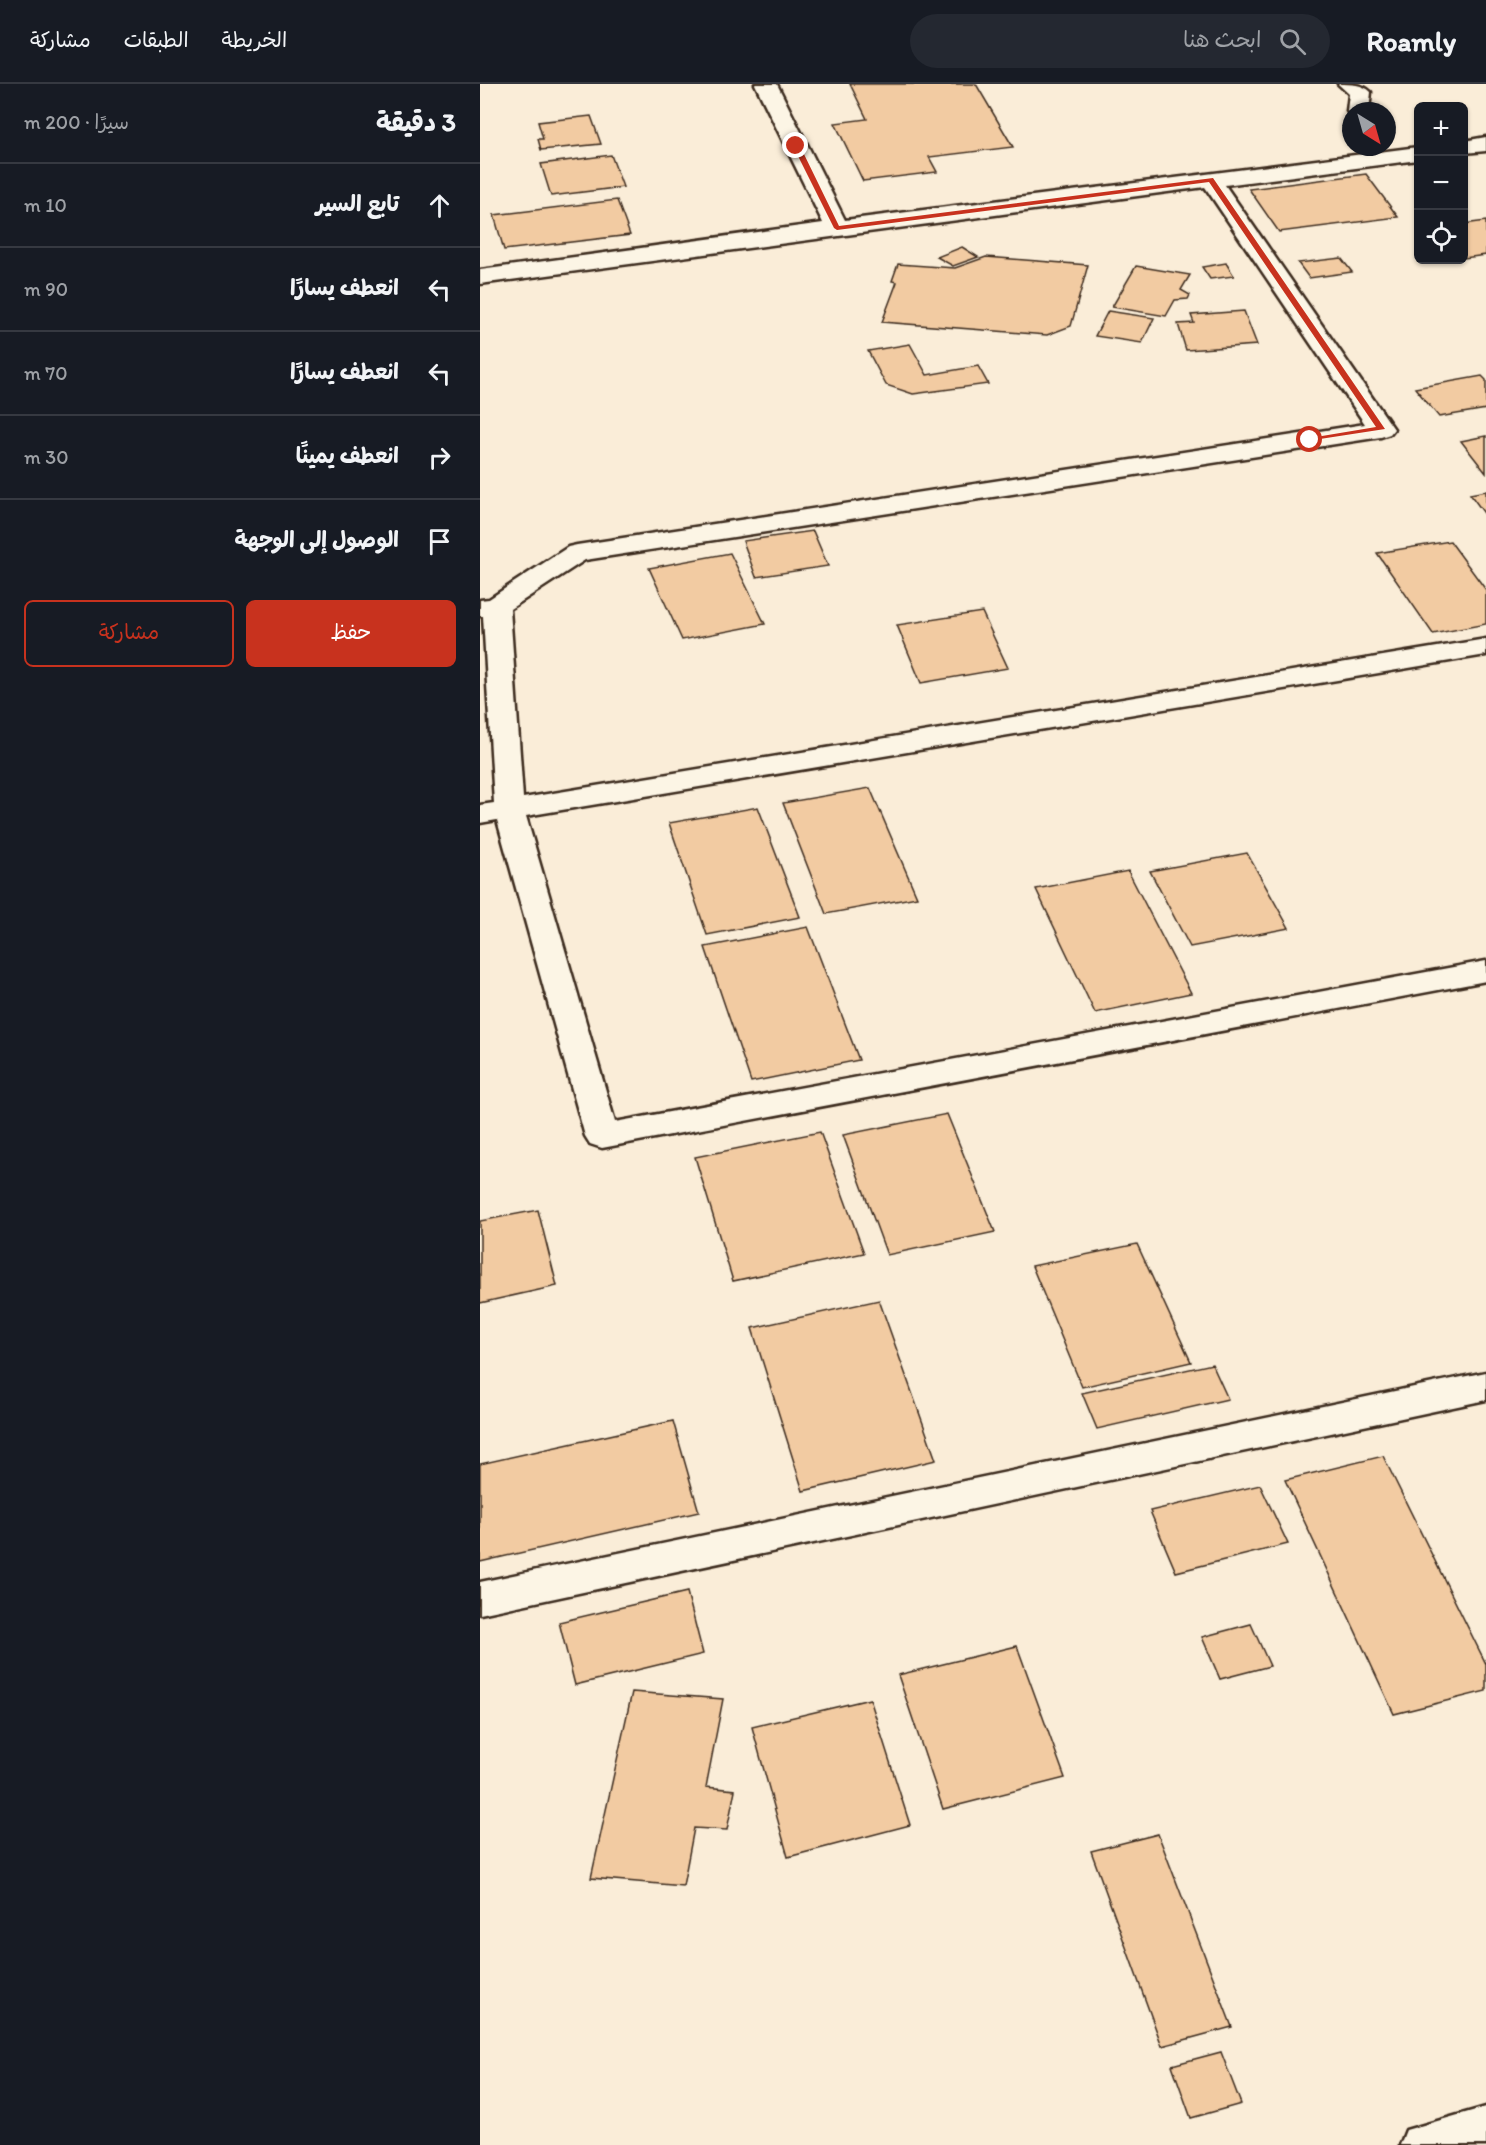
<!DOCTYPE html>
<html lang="ar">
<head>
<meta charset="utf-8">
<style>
	:root { --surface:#171b24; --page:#242831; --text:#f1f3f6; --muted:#9ea1a6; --line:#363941; --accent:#c8321e }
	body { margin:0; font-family:Itim,"Playpen Sans Arabic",sans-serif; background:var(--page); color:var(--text); direction:rtl }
	.controls { position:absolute; right:18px; top:18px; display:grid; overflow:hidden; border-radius:9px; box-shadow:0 2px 4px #0004 }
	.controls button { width:54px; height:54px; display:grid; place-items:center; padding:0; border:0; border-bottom:2px solid var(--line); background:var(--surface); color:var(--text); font:30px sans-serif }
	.compass { position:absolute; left:862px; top:18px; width:54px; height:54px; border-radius:50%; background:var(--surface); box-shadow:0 2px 4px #0004; rotate:143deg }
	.stop { position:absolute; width:18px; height:18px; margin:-14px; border:4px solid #c8321e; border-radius:50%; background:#fff }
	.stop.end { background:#c8321e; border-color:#fff; box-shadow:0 2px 6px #0008 }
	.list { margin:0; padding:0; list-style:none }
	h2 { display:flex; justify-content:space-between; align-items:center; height:78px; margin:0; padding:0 24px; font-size:26px }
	h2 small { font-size:20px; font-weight:400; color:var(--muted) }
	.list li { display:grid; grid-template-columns:39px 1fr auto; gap:18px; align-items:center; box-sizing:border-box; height:84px; padding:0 24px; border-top:2px solid var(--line) }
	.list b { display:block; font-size:22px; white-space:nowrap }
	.list em { font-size:20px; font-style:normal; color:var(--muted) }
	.actions { display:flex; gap:12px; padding:18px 24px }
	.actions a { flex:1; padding:14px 0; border:2px solid var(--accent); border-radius:9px; text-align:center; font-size:21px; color:var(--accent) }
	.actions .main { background:var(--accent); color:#fff }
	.icon { flex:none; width:33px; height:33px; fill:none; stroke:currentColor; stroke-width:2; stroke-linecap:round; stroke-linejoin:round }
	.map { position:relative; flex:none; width:1006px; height:2061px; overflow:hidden; direction:ltr }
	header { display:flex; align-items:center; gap:36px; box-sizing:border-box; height:84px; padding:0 30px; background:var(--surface); border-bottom:2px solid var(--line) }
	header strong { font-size:28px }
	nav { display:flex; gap:33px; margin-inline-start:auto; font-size:21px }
	.search { width:420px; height:54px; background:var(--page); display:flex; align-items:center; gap:15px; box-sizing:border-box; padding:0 21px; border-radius:33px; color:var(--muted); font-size:22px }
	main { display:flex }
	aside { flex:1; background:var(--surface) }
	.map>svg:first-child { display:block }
</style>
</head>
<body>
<header>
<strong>Roamly</strong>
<div class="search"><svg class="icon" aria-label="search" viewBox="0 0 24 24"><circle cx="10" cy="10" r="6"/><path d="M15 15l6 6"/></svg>ابحث هنا</div>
<nav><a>الخريطة</a><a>الطبقات</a><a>مشاركة</a></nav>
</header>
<main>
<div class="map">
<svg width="1006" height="2061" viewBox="0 0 1006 2061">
	<rect width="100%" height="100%" fill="#faedd8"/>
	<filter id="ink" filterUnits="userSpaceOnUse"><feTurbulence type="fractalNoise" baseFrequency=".0167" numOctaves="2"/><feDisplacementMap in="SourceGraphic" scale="12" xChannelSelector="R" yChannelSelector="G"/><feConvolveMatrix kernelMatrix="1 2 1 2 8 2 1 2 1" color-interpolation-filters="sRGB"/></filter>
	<g filter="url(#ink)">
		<path fill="#f2cba2" stroke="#3b2a1e" stroke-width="1.5" d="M370 0H496L533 63 449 73 457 88 383 97 355 39 387 35Z
			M111 32 121 60 61 66 58 55H63L58 38Z
			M131 71 143 103 71 112 61 80Z
			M886 90 918 133 799 148 769 105Z
			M137 116 150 151 24 166 14 131Z
			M1006 137V171L984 174V140Z
			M482 163 498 173 473 182 457 173Z
			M506 173 608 181 591 242 567 251 402 238 417 198 412 197 418 180 475 184Z
			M861 174 872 188 829 194 818 179Z
			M746 179 754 192 730 195 722 183Z
			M656 182 710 191 701 206 710 211 708 215 695 216 686 232 632 223Z
			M628 227 674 234 662 259 615 252Z
			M764 227 777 261 706 266 698 240 714 239 711 231Z
			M430 260 447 291 498 282 508 300 433 310 406 301 388 267Z
			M1002 292 1006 296V325L959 333 935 304Z
			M1006 352V389L981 357Z
			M1006 407V432L990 410Z
			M333 447 348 482 276 493 263 457Z
			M970 457 1006 506V540L953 550 897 469Z
			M250 469 285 540 202 556 169 484Z
			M502 528 528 584 441 599 417 541Z
			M390 704 437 813 346 830 303 719Z
			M278 723 320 833 227 851 189 739Z
			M767 769 809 844 710 863 670 787Z
			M648 787 711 909 615 929 556 805Z
			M328 843 379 976 271 998 225 863Z
			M467 1030 515 1148 407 1171 363 1051Z
			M340 1048 384 1169 253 1197 215 1073Z
			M58 1126 77 1202 0 1219V1137Z
			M657 1160 711 1278 602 1303 552 1182Z
			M399 1216 456 1376 323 1407 272 1244Z
			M732 1280 748 1315 617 1345 602 1309Z
			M193 1337 219 1428 0 1478V1380Z
			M903 1372 1006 1580V1607L914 1630 805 1396Z
			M780 1401 808 1460 696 1488 670 1427Z
			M207 1508 223 1570 95 1601 79 1538Z
			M771 1540 790 1582 740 1595 722 1553Z
			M537 1562 585 1694 463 1725 418 1591Z
			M152 1608 243 1615 226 1703 255 1706 247 1746 214 1744 203 1802 111 1794Z
			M390 1615 430 1741 308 1773 272 1643Z
			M678 1750 752 1943 682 1962 611 1767Z
			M741 1968 761 2020 711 2034 692 1981Z"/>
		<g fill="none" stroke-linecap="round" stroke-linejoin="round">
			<g stroke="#3b2a1e" stroke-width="5">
				<path id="minor" d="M275 0H297L365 136 938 63V76L745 101 914 345 910 350 901 353 105 476 30 525 43 714 1006 555V571L46 732 135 1038 1006 877V897L122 1064 110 1060 105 1052 17 736 0 739V721L14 719 3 532H0V516L9 515 88 463 97 461 885 340 725 103 0 200V186L343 139Z
					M858 0C871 0 883 0 891 8L889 27H871L870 32 867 27 869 10Z
					M1006 53V67L984 69V57Z
					M1006 1288V1316L0 1530V1498Z
					M1006 2023V2061H920L926 2046Z"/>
			</g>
			<use href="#minor" fill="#fcf5e5" fill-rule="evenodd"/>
		</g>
	</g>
	<path fill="#c8321e" d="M316 60 320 62 359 142 733 94 905 345 827 357V354H830L896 343 729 98 357 146 354 144 313 62Z"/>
</svg>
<div class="controls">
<button>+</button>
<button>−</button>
<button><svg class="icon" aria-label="locate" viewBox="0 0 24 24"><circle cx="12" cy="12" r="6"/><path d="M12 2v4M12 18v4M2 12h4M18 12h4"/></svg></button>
</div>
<svg class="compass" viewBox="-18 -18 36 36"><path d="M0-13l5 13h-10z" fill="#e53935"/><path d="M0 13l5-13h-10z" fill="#9ea1a6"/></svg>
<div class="stop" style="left:830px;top:356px"></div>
<div class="stop end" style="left:316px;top:62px"></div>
</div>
<aside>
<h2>3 دقيقة<small>سيرًا · 200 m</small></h2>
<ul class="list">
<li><svg class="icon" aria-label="ahead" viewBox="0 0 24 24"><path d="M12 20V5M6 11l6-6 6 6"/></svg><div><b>تابع السير</b></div><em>10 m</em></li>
<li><svg class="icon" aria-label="left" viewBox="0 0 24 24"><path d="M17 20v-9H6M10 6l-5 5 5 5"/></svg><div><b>انعطف يسارًا</b></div><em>90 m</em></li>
<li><svg class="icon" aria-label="left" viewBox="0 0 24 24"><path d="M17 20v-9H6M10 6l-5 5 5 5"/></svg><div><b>انعطف يسارًا</b></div><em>70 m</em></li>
<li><svg class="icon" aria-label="right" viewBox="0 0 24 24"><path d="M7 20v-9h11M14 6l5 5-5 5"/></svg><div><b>انعطف يمينًا</b></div><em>30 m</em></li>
<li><svg class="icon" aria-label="arrive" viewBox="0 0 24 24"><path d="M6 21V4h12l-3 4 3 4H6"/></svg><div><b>الوصول إلى الوجهة</b></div></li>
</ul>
<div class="actions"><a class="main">حفظ</a><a>مشاركة</a></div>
</aside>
</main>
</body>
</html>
